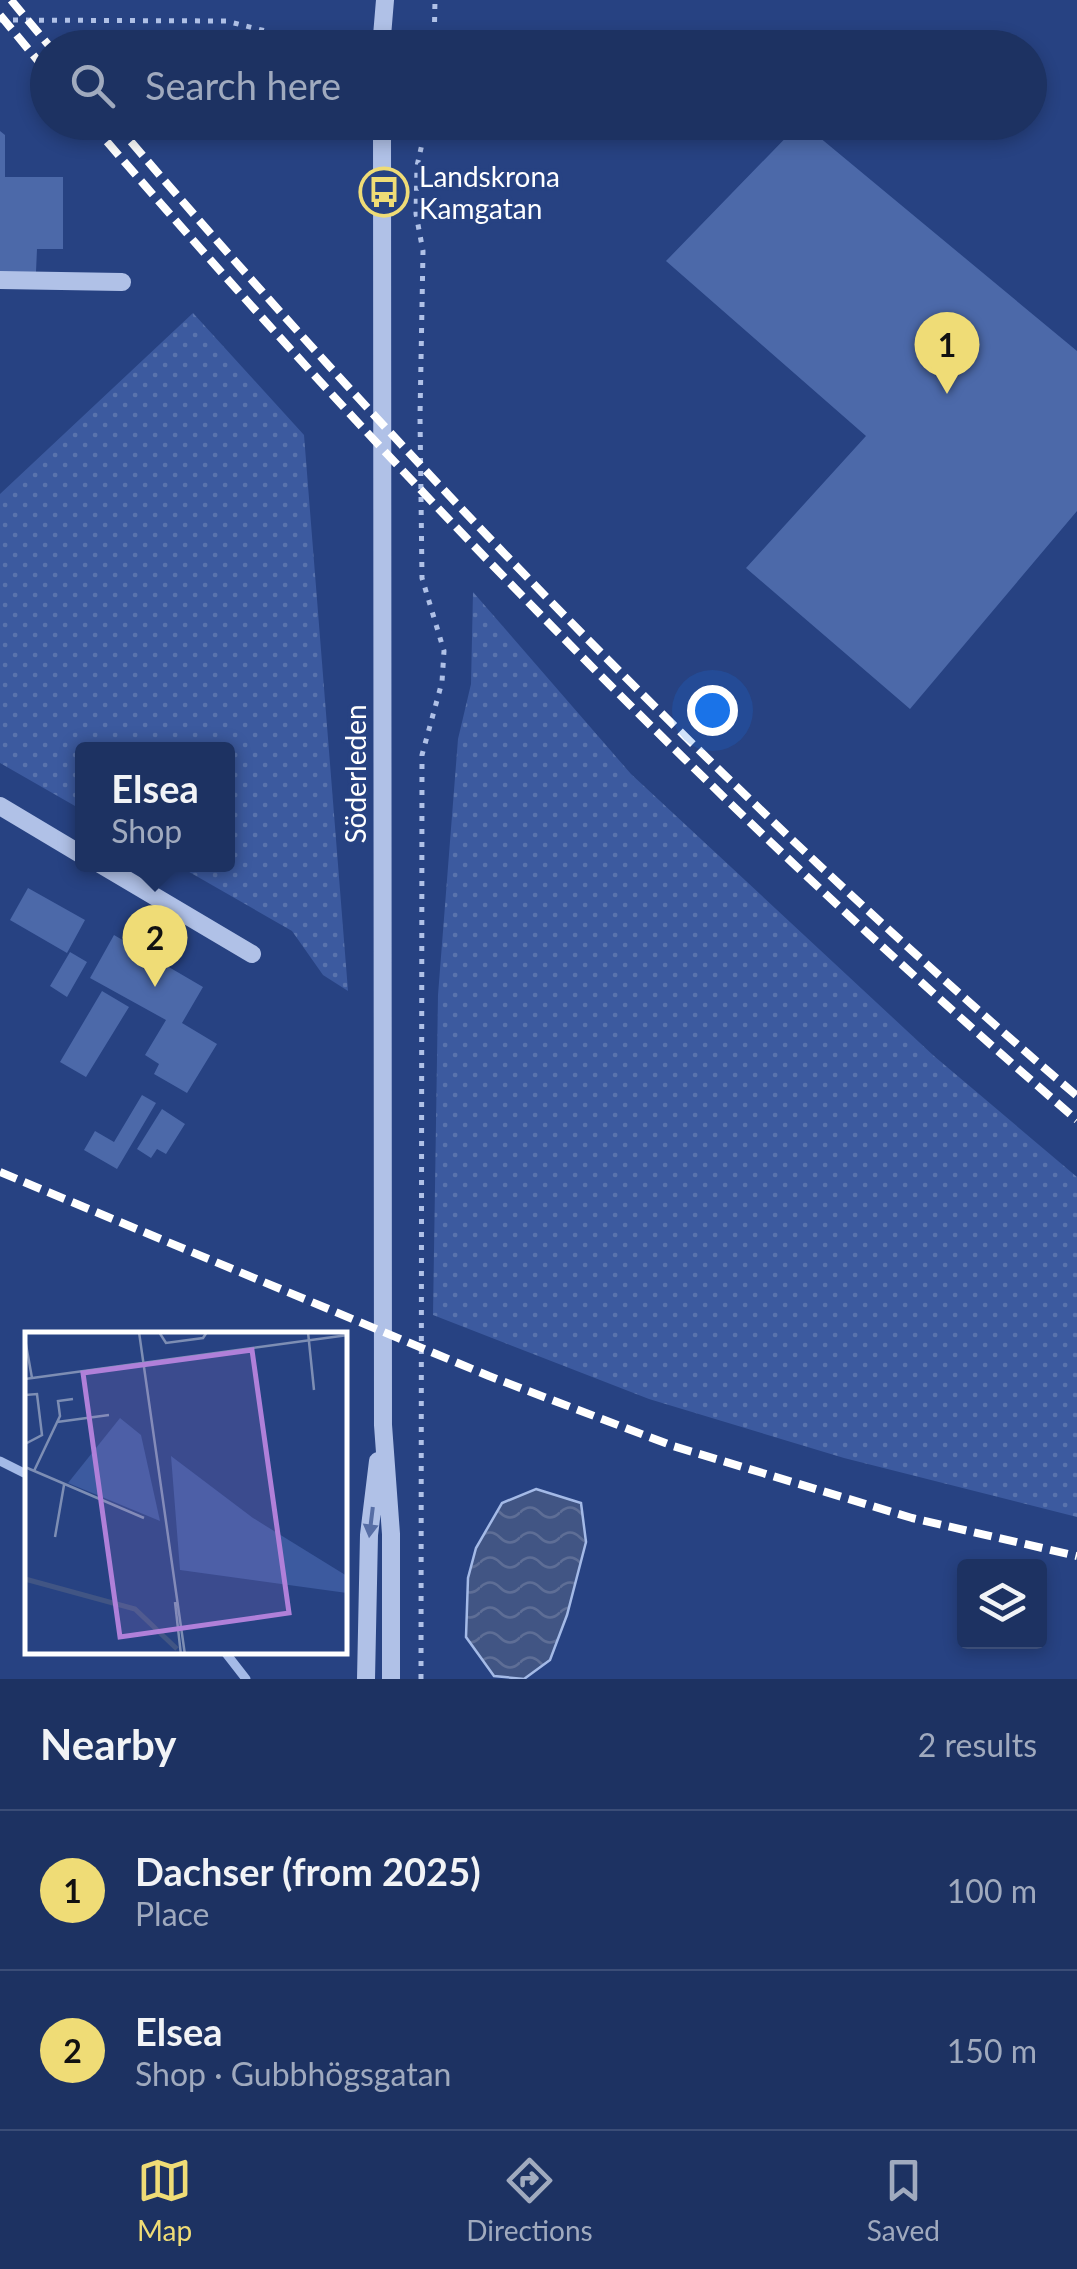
<!DOCTYPE html>
<html lang="en">
<head>
<meta charset="utf-8">
<style>
	:root { --surface:#1d3262; --page:#2a3e6b; --text:#f1f3f6; --muted:#a0aabe; --line:#3b4d77; --accent:#efdc76 }
	body { margin:0; font-family:Lato,sans-serif; background:var(--page); color:var(--text) }
	.controls { position:absolute; right:30px; bottom:30px; display:grid; overflow:hidden; border-radius:10px; box-shadow:0 5px 15px #0003 }
	.controls button { width:90px; height:90px; display:grid; place-items:center; padding:0; border:0; border-bottom:2px solid var(--line); background:var(--surface); color:var(--text); font:50px sans-serif }
	.you { position:absolute; left:712px; top:710px; width:35px; height:35px; margin:-25px; border:8px solid #fff; border-radius:50%; background:#1a73e8; box-shadow:0 0 0 15px #1a73e833 }
	.badge { display:grid; place-items:center; width:65px; height:65px; border-radius:50%; background:var(--accent); color:#111; font-size:32px; font-weight:700 }
	.pin { position:absolute; translate:-50% -82px; filter:drop-shadow(0 2px 5px #0008) }
	.pin::after { content:''; position:absolute; top:52px; width:35px; height:30px; background:inherit; clip-path:polygon(0 0,100% 0,50% 100%) }
	.popup { position:absolute; left:75px; top:742px; width:160px; height:130px; box-sizing:border-box; display:grid; place-content:center; border-radius:10px; background:var(--surface); filter:drop-shadow(0 2px 8px #0005); font-size:32px; white-space:nowrap; color:var(--muted) }
	.popup b { font-size:38px; color:var(--text) }
	.popup::after { content:''; position:absolute; left:50%; top:100%; margin-left:-20px; border:20px solid transparent; border-top-color:var(--surface) }
	.list { margin:0; padding:0; list-style:none }
	h2 { display:flex; justify-content:space-between; align-items:center; height:130px; margin:0; padding:0 40px; font-size:42px }
	h2 small { font-size:32px; font-weight:400; color:var(--muted) }
	.list li { display:grid; grid-template-columns:65px 1fr auto; gap:30px; align-items:center; box-sizing:border-box; height:160px; padding:0 40px; border-top:2px solid var(--line) }
	.list b { display:block; font-size:38px; white-space:nowrap }
	.list p { margin:0; font-size:32px; white-space:nowrap; color:var(--muted) }
	.list em { font-size:32px; font-style:normal; color:var(--muted) }
	.icon { flex:none; width:55px; height:55px; fill:none; stroke:currentColor; stroke-width:2; stroke-linecap:round; stroke-linejoin:round }
	.map { position:relative; flex:none; width:1077px; height:1679px; overflow:hidden }
	.search { position:absolute; background:var(--surface); box-shadow:0 5px 15px #0003; left:30px; right:30px; top:30px; height:110px; display:flex; align-items:center; gap:25px; box-sizing:border-box; padding:0 35px; border-radius:55px; color:var(--muted); font-size:38px }
	.sheet { height:450px; background:var(--surface) }
	nav { display:flex; justify-content:space-around; align-items:center; box-sizing:border-box; height:140px; border-top:2px solid var(--line); background:var(--surface); font-size:28px; color:var(--muted) }
	nav a { display:grid; justify-items:center; gap:5px }
	nav .on { color:var(--accent) }
	.map>svg:first-child { display:block }
</style>
</head>
<body>
<div class="map">
<svg width="1077" height="1679" viewBox="0 0 1077 1679">
	<defs>
		<pattern id="grass-dots" width="8" height="8" patternUnits="userSpaceOnUse" patternTransform="scale(2.5)"><rect width="8" height="8" fill="#3c5a9f"/><path d="M2 2h.1M6 6h.1" fill="none" stroke="#5973ad" stroke-width="1.8" stroke-linecap="round"/></pattern>
		<pattern id="water-waves" width="16" height="10" patternUnits="userSpaceOnUse" patternTransform="scale(2.5)"><rect width="16" height="10" fill="#415584"/><path d="M0 5q4-4 8 0t8 0" fill="none" stroke="#5e6e96"/></pattern>
	</defs>
	<rect width="100%" height="100%" fill="#274282"/>
	<path fill="url(#grass-dots)" d="M193 313 304 435 348 991 323 975 292 931 177 865 228 864V750H82V810L0 763V494Z
		M473 592 631 774 934 1056 1077 1177V1517L844 1458 649 1399 433 1315 438 995 458 739 471 684Z"/>
	<path fill="url(#water-waves)" stroke="#a4bae7" stroke-width="2.5" d="M536 1489 581 1503 586 1542 567 1615 550 1660 524 1679 494 1676 466 1637 468 1578 476 1548 502 1503Z"/>
	<g fill="none" stroke-linecap="round" stroke-linejoin="round">
		<path stroke="#a4bae7" stroke-width="9" d="M0 1461 28 1475
			M225 1652 246 1679"/>
	</g>
	<path fill="#4c69a9" d="M801 122 1077 351V511L910 709 746 568 866 436 666 261Z
		M0 131 5 135V177H63V249H37L36 272H0Z
		M28 888 85 920 67 953 10 920Z
		M114 935 203 987 182 1023 217 1044 187 1093 154 1074 159 1064 145 1055 166 1020 90 978Z
		M70 952 87 962 67 997 50 986Z
		M102 991 129 1007 86 1077 60 1062Z
		M142 1095 156 1103 117 1169 84 1150 95 1131 114 1142Z
		M162 1109 185 1124 166 1154 157 1149 151 1158 137 1149Z"/>
	<g fill="none" stroke-linecap="round" stroke-linejoin="round">
		<path stroke="#b0c1e7" stroke-width="5" stroke-dasharray="5 8" stroke-linecap="butt" d="M0 20 226 21 333 48
			M434 48 435 0
			M421 1679 422 755 442 682 444 651 422 578 420 416 423 251 416 214 417 166 427 122"/>
		<path stroke="#b0c1e7" stroke-width="18" d="M381 48 385 0
			M382 122 383 1425 391 1534V1679
			M0 280 122 282
			M0 806 82 855
			M100 864 252 954
			M366 1679 369 1535 378 1461"/>
		<path stroke="#fff" stroke-width="8" stroke-dasharray="18 8" stroke-linecap="butt" d="M11 0 51 48
			M0 15 48 73
			M90 122C396 478 722 814 1077 1120
			M114 122C411 469 730 800 1077 1096
			M0 1172 489 1376 673 1446 912 1518 1077 1556"/>
	</g>
	<defs><path id="oneway-solid" d="M-6-.8H1V-3.2L6.5 0L1 3.2V.8H-6Z" transform="scale(2.5)"/></defs>
	<use fill="#576ea5" href="#oneway-solid" transform="translate(371 1522) rotate(97)"/>
	<defs>
		<g id="bus-ring" transform="scale(2.5)"><circle r="9.5" fill="#274282" stroke="#efdc76" stroke-width="1.5"/><path d="M-5-6H5V4H4V6H2V4H-2V6H-4V4H-5ZM-3.5-4V0h7V-4ZM-3.5 1.2v1.5H-2V1.2ZM2 1.2v1.5H3.5V1.2Z" fill="#efdc76"/></g>
	</defs>
	<g fill-rule="evenodd">
		<use href="#bus-ring" x="384" y="192"/>
	</g>
	<g text-anchor="middle" dominant-baseline="central" stroke-width="8" stroke-linejoin="round" paint-order="stroke">
		<g font-size="28" fill="#fff" stroke="#274282" text-anchor="start">
			<text x="419" y="176">Landskrona<tspan x="419" dy="32">Kamgatan</tspan></text>
		</g>
		<g font-size="28" fill="#fff" stroke="#274282">
			<text transform="translate(355 774) rotate(-90)">Söderleden</text>
		</g>
	</g>
	<g transform="translate(25 1332)">
		<rect width="322" height="322" fill="#274282"/>
		<path d="M95 86 116 103 135 189 43 151ZM146 124 228 186 322 244V261L155 238Z" fill="#3c5a9f"/>
		<path fill="none" stroke="#415584" stroke-width="5" d="M0 247 110 277 152 317"/>
		<path fill="none" stroke="#7d8eb4" stroke-width="2.5" d="M114 0 160 323M134 0 141 11 178 6 182 0M283 0 289 58M0 7 7 46M0 47 323 3M0 63 12 62 17 103 0 112M32 90 84 83M0 135 119 186M9 139 35 84 33 69 48 67M30 205 39 153M150 270 156 323"/>
		<path fill="#b080d9" fill-opacity="0.15" stroke="#b080d9" stroke-width="5" d="M227 18 264 281 95 305 58 41Z"/>
		<rect width="322" height="322" fill="none" stroke="#fff" stroke-width="5"/>
	</g>
</svg>
<div class="controls">
<button><svg class="icon" aria-label="layers" viewBox="0 0 24 24"><path d="M12 4l9 5-9 5-9-5zM3 14l9 5 9-5"/></svg></button>
</div>
<div class="you"></div>
<div class="pin badge" style="left:947px;top:394px">1</div>
<div class="pin badge" style="left:155px;top:987px">2</div>
<div class="popup"><b>Elsea</b>Shop</div>
<div class="search"><svg class="icon" aria-label="search" viewBox="0 0 24 24"><circle cx="10" cy="10" r="6"/><path d="M15 15l6 6"/></svg>Search here</div>
</div>
<section class="sheet">
<h2>Nearby<small>2 results</small></h2>
<ul class="list">
<li><span class="badge">1</span><div><b>Dachser (from 2025)</b><p>Place</p></div><em>100 m</em></li>
<li><span class="badge">2</span><div><b>Elsea</b><p>Shop · Gubbhögsgatan</p></div><em>150 m</em></li>
</ul>
</section>
<nav>
<a class="on"><svg class="icon" aria-label="map" viewBox="0 0 24 24"><path d="M3 6l6-2 6 2 6-2v14l-6 2-6-2-6 2zM9 4v14M15 6v14"/></svg>Map</a>
<a><svg class="icon" aria-label="directions" viewBox="0 0 24 24"><path d="M12 3l9 9-9 9-9-9zM9 14v-3h6M13 9l2 2-2 2"/></svg>Directions</a>
<a><svg class="icon" aria-label="saved" viewBox="0 0 24 24"><path d="M7 4h10v16l-5-4-5 4z"/></svg>Saved</a>
</nav>
</body>
</html>
